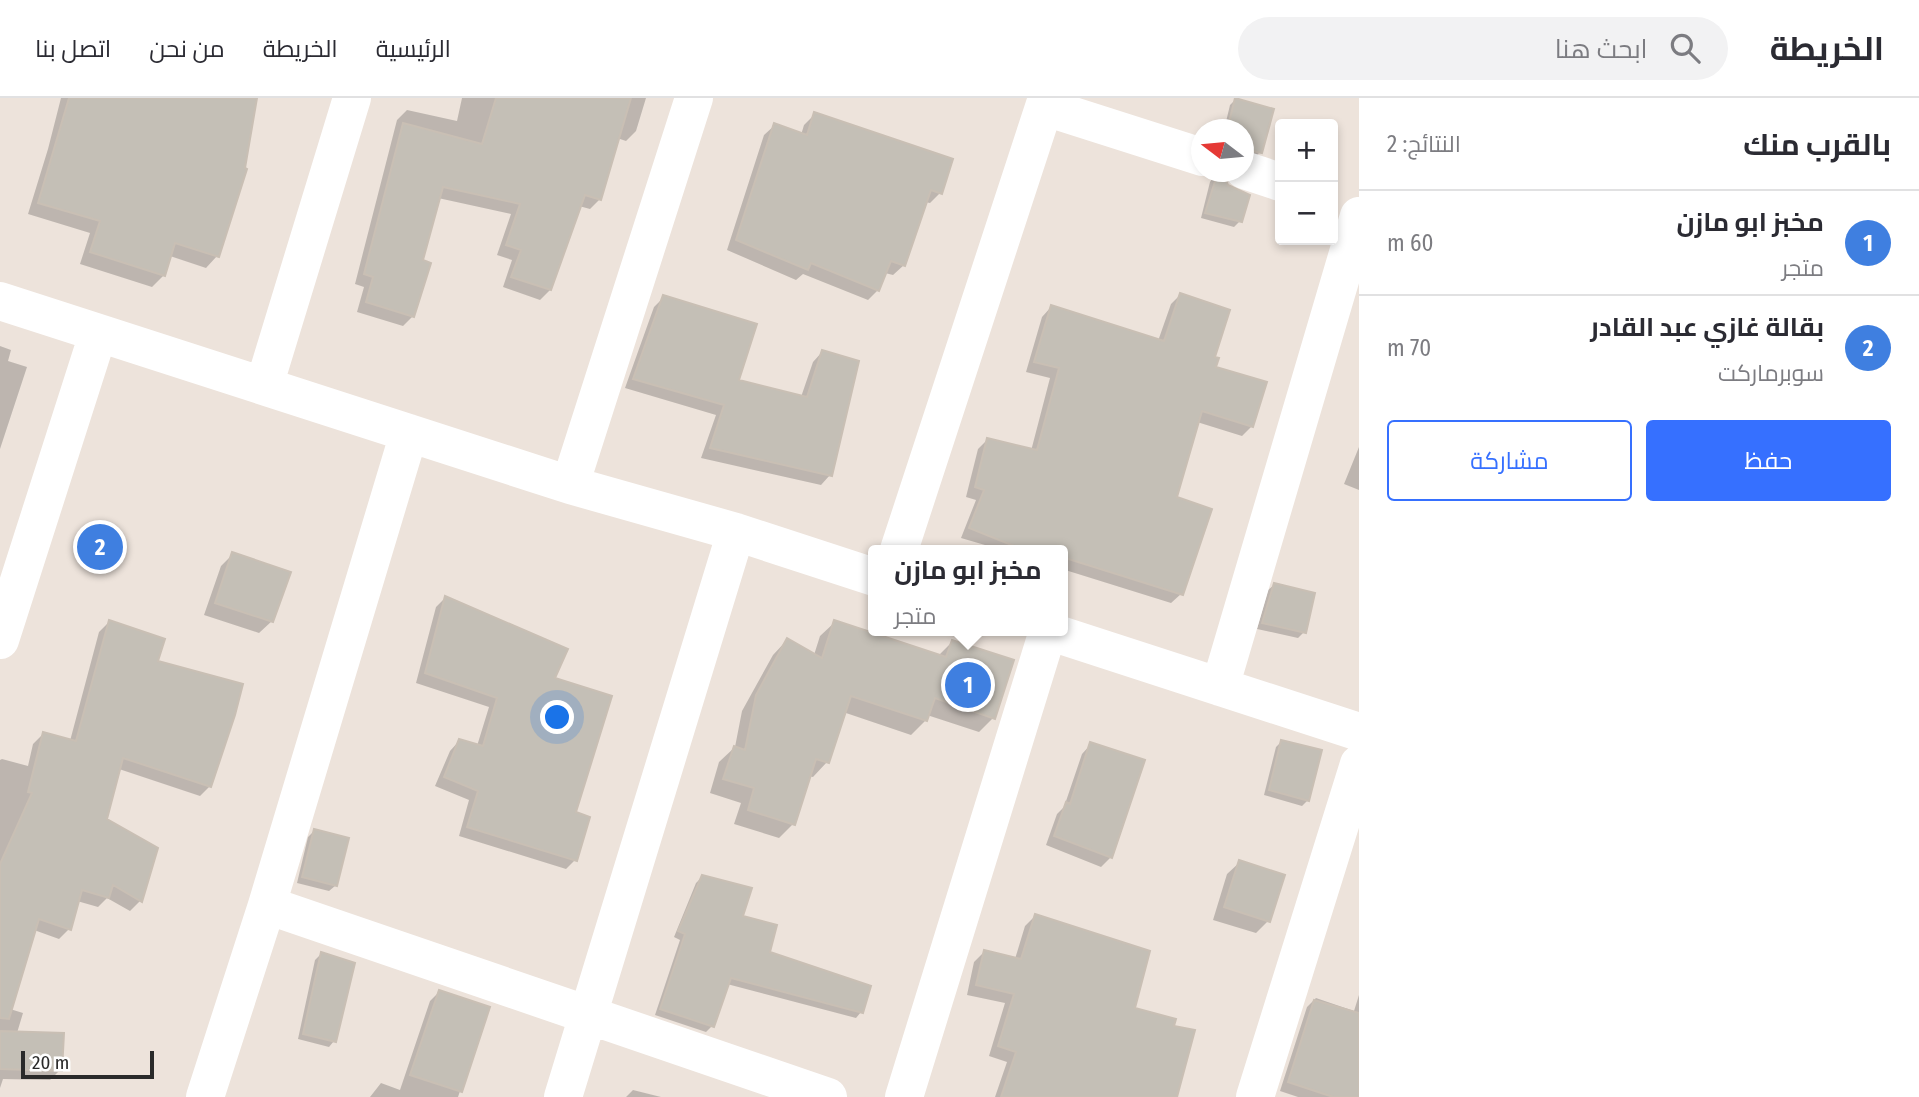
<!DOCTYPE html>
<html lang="ar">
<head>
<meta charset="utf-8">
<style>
	:root { --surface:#fff; --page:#f2f2f3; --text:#2b2b33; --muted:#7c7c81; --line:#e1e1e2; --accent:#3670ff }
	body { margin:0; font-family:"Fira Sans Condensed",Cairo,sans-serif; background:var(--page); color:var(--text); direction:rtl }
	.controls { position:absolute; right:21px; top:21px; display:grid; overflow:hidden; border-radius:7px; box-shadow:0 4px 10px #0003 }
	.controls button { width:63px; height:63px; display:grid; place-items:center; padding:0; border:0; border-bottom:2px solid var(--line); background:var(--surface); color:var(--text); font:35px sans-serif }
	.compass { position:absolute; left:1191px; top:21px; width:63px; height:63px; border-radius:50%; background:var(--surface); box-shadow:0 4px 10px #0003; rotate:286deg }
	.scale { position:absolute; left:21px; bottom:18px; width:133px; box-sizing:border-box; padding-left:7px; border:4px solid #2a2a2a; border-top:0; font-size:19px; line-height:24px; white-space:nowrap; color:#2a2a2a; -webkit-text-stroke:5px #fff; paint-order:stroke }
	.you { position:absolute; left:558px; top:620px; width:24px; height:24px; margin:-18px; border:5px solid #fff; border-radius:50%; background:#1a73e8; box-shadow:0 0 0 10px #1a73e833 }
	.badge { display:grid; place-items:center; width:46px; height:46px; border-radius:50%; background:var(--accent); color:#fff; font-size:23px; font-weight:700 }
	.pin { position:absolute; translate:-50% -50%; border:4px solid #fff; box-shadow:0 2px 7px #0006 }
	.popup { position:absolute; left:868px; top:447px; width:200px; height:91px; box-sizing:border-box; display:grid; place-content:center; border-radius:7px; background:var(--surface); filter:drop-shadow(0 2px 5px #0005); font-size:23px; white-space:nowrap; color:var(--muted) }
	.popup b { font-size:26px; color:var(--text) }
	.popup::after { content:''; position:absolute; left:50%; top:100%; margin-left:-14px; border:14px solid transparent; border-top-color:var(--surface) }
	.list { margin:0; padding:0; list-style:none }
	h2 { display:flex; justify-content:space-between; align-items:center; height:91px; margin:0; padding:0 28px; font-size:30px }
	h2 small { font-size:23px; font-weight:400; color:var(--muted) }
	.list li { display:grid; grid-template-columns:46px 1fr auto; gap:21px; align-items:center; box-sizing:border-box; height:105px; padding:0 28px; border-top:2px solid var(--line) }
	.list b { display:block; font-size:26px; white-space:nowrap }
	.list p { margin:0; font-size:23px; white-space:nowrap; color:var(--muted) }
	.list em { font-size:23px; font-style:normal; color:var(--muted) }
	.actions { display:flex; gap:14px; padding:21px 28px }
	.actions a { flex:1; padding:16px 0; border:2px solid var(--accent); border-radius:7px; text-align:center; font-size:24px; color:var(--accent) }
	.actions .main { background:var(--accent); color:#fff }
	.icon { flex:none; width:38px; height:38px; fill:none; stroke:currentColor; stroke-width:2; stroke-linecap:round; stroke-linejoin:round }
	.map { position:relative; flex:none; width:1359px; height:999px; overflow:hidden; direction:ltr }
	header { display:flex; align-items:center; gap:42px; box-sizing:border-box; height:98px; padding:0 35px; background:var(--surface); border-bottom:2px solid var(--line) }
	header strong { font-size:33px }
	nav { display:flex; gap:38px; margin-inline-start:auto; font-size:24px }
	.search { width:490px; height:63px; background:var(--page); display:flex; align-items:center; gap:18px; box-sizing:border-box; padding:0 24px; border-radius:38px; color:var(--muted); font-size:26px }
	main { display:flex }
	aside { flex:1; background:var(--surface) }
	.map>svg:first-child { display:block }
</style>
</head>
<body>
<header>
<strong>الخريطة</strong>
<div class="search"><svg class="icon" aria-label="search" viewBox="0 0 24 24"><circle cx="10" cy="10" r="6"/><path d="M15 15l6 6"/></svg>ابحث هنا</div>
<nav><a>الرئيسية</a><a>الخريطة</a><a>من نحن</a><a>اتصل بنا</a></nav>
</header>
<main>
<aside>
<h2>بالقرب منك<small>النتائج: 2</small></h2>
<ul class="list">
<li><span class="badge" style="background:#3f7fe0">1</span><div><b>مخبز ابو مازن</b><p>متجر</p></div><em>60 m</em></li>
<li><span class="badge" style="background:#3f7fe0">2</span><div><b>بقالة غازي عبد القادر</b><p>سوبرماركت</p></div><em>70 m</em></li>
</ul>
<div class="actions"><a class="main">حفظ</a><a>مشاركة</a></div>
</aside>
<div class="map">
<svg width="1359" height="999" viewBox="0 0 1359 999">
	<rect width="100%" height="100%" fill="#ede3db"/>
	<path fill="#0003" d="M61 0H244L217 158 206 170 170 158 164 177 152 189 80 166 90 135 28 116 48 51Z
		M462 0H646L636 33 626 43 617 40 600 101 590 111 579 108 550 192 540 202 503 189 512 162 497 157 511 116 438 100 421 163 413 218 403 228 357 214 364 189 355 186 397 22 407 12 457 23Z
		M1236 1 1260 54 1254 60 1244 58V32H1224L1230 7Z
		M815 16 940 95 930 105 925 104 904 167 893 177 885 175 878 192 868 202 803 176 796 182 727 152 764 37 775 27 801 37 804 27Z
		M1217 74H1221L1240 123 1234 129 1201 120 1210 84Z
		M1180 197 1213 260 1214 270 1252 328 1242 338 1197 324 1175 401 1181 496 1171 505 1062 471V452H1002L961 440 976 402 966 399 978 351 988 341 1031 353 1050 280 1026 274 1042 219 1051 209 1158 243 1171 206Z
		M664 199 737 284 801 299 813 264 822 254 830 377 821 387 701 360 716 317 625 290 654 209Z
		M0 248 11 252 8 263 27 269 0 351Z
		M1359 349V392L1344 386Z
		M233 456 272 523 259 535 204 517 221 468Z
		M1274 487 1304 534 1298 540 1257 531 1268 492Z
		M445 500 553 581 575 762 566 771 459 738 469 702 435 688 450 653 459 643 477 648 489 609 416 585 436 509Z
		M109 524 155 565 210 688 200 698 119 671 105 722 156 751 140 803 130 813 107 800 98 809 77 803 69 831 59 841 34 832 10 911 23 915 17 935 60 972 50 982 3 981 0 990V662L2 661 28 668 33 646 43 636 70 643 99 534Z
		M835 524 938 558 952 544 993 620 979 634 927 617 925 623 911 637 843 614 827 664 813 679 808 678 793 726 779 740 734 726 741 705 710 695 719 664 735 649 742 613 773 557 787 542 814 557 820 538Z
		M1282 643 1308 702 1302 708 1264 697 1276 649Z
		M1091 646 1111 759 1101 769 1046 747 1057 716 1064 709 1082 656Z
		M314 733 347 741 335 788 329 793 297 785 308 739Z
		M1240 764 1268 823 1256 835 1213 822 1227 776Z
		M702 779 740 819 768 855 861 914 856 920 727 886 712 928 706 934 655 917 680 842 674 839 696 785Z
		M1035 818 1133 911 1175 999H995L1007 964 989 958 1005 905 967 897 974 864 984 854 1015 861 1025 828Z
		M321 856 334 943 329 949 298 941 315 862Z
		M439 894 488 910 458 999H370L381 985 400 992 430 903Z
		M1359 897V999H1298L1280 993 1307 909 1316 900 1354 913Z
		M633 992 661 999H626Z"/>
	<path fill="#c4bfb6" stroke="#c9bfb4" stroke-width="2" d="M69 0H257L245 70 247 71 219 159 175 145 165 178 90 154 100 123 38 105Z
		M496 0H631L601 102 585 97 551 192 511 179 521 152 506 147 520 106 443 89 423 162 431 165 414 219 366 204 373 179 364 176 403 25 482 46Z
		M1235 0 1274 11 1262 55 1243 51V32H1227Z
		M814 14 953 61 942 96 931 92 905 168 891 163 879 193 811 165 808 172 736 142 774 25 807 37Z
		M1218 74H1223L1228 87 1250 97 1242 124 1205 115Z
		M1180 195 1230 212 1215 259 1219 260 1216 269 1267 284 1253 329 1202 313 1177 399 1212 411 1183 497 1062 459V452H1024L969 430 984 392 975 389 987 340 1037 352 1059 270 1034 264 1051 207 1164 243Z
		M663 197 757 226 739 282 807 299 822 252 859 263 832 378 710 350 724 307 633 281Z
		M232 454 291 474 273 524 215 505Z
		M1274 485 1315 495 1306 535 1262 525Z
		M445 498 568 551 555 580 612 598 576 714 590 719 577 763 467 729 478 693 444 679 459 641 483 648 497 600 425 575Z
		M109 522 165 541 158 563 243 586 235 617 211 689 123 660 107 721 158 750 142 804 113 787 109 800 82 792 71 832 39 821 9 921 0 920V766L32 695 28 694 43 634 76 643Z
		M834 522 946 559 952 542 1014 562 995 621 935 600 927 623 851 598 829 665 816 661 795 727 748 712 754 690 723 681 734 648 745 652 756 597 787 540 822 560Z
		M1281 642 1322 652 1309 703 1269 692Z
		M1090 644 1145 662 1112 760 1054 738 1066 704 1070 706Z
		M314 731 349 740 337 788 302 779Z
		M1239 762 1285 777 1270 824 1224 809Z
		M702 777 752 790 743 818 777 827 770 854 871 888 863 915 731 880 714 929 660 911 685 836 678 833Z
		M1035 816 1150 853 1135 910 1176 921 1174 928 1195 932 1177 999H1001L1016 954 998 948 1014 896 976 887 984 852 1021 861Z
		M321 854 355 865 336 944 303 936Z
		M439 892 490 909 462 994 410 977Z
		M1314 902 1359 915V999H1333L1288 984Z
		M0 933 64 935 62 973 0 971Z"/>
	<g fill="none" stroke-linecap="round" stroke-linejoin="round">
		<path stroke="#fff" stroke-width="38" d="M1045 9 1202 59
			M1244 72 1280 84
			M0 203 570 387 736 434 874 479
			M264 288 352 0
			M570 387 694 0
			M899 452 1047 0
			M1048 533 1359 634
			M0 542 98 236
			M1220 589 1359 118
			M267 807 828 999
			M205 999 267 807 409 335
			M563 999 736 434
			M904 999 1048 533
			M1255 999 1359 666"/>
	</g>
</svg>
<div class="controls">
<button>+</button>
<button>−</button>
</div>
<svg class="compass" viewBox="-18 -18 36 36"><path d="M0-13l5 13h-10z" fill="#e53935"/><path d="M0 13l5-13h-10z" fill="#7c7c81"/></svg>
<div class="scale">20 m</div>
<div class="you"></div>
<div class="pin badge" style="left:968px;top:587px;background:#3f7fe0">1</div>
<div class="popup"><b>مخبز ابو مازن</b>متجر</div>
<div class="pin badge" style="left:100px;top:449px;background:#3f7fe0">2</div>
</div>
</main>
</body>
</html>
